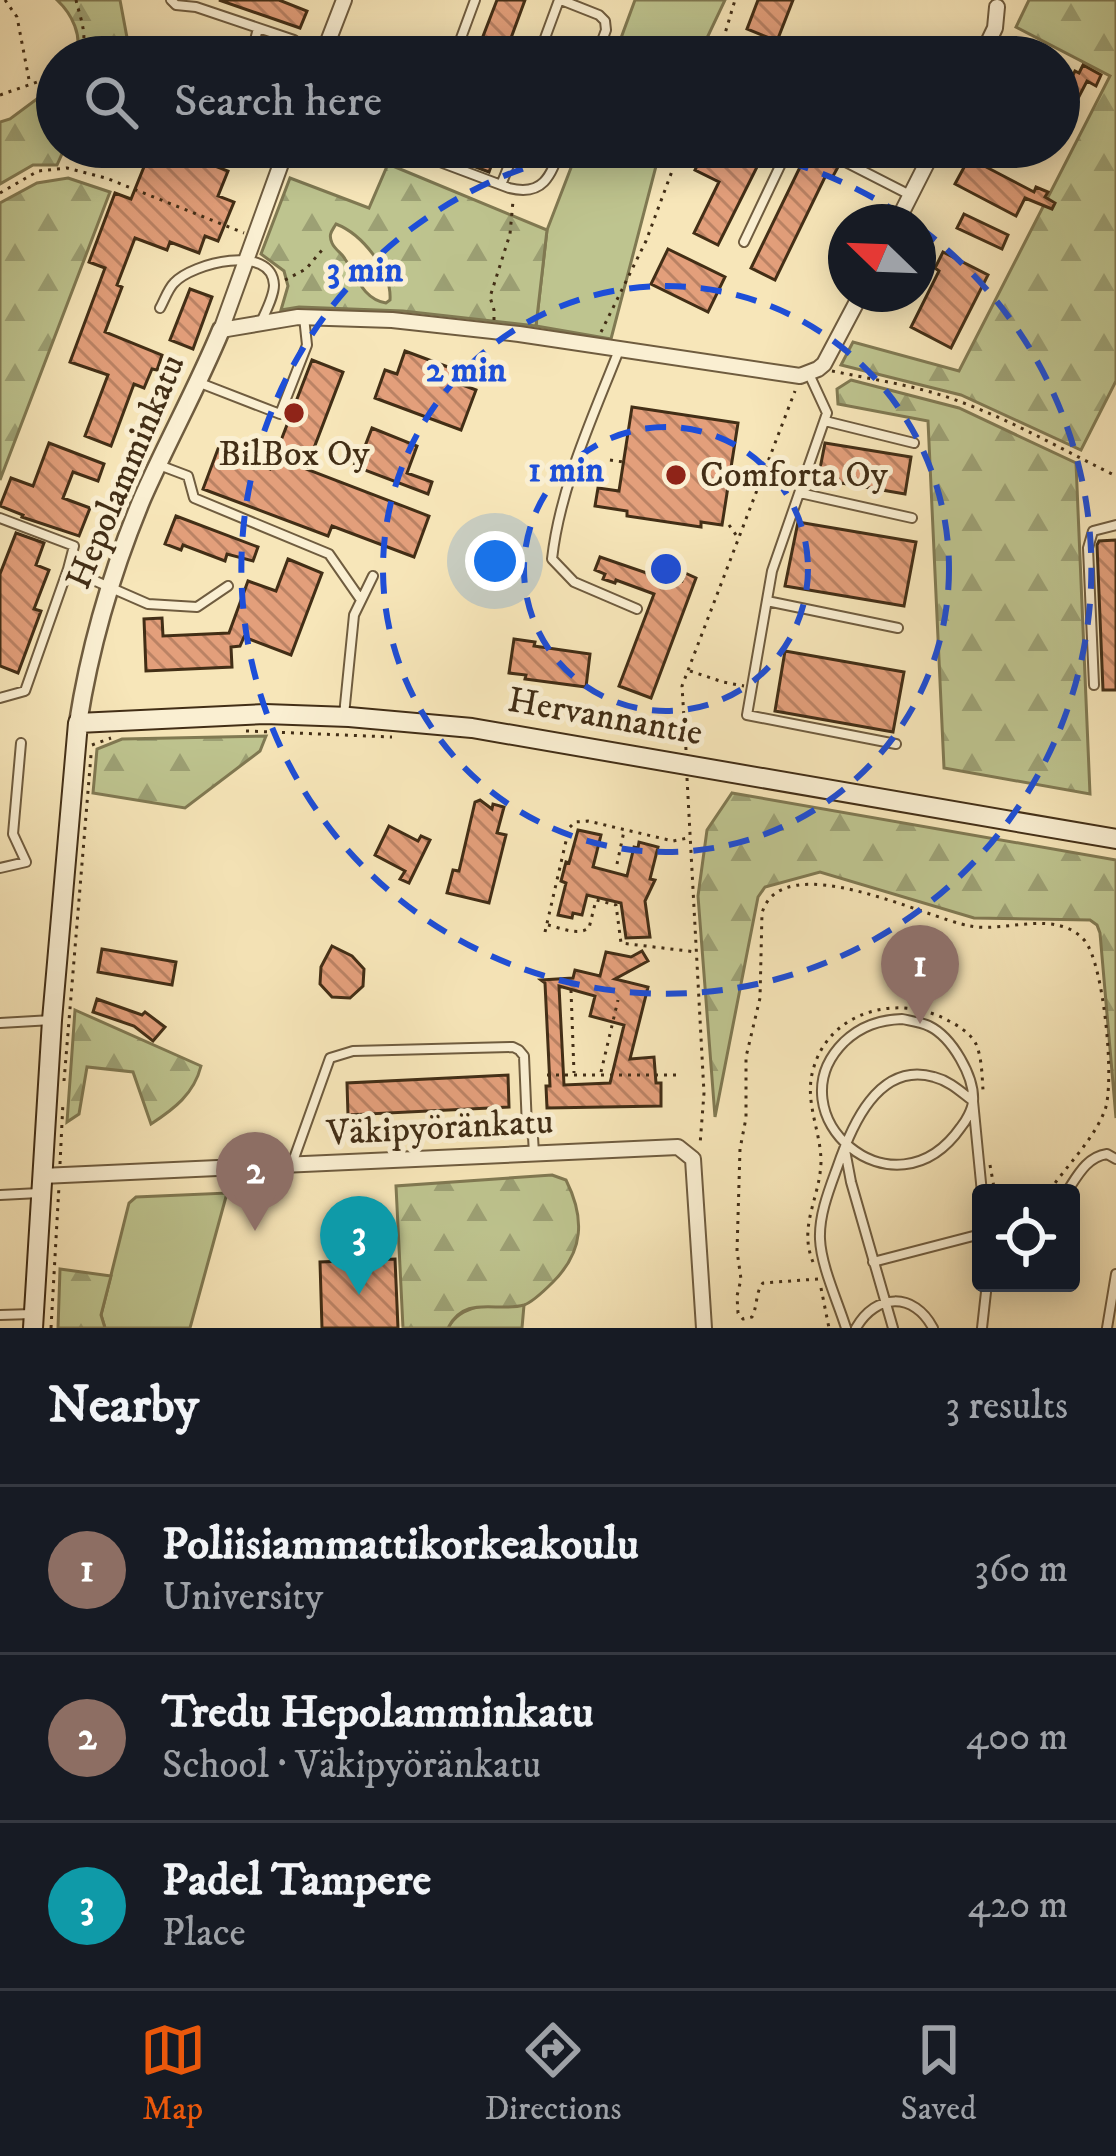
<!DOCTYPE html>
<html lang="en">
<head>
<meta charset="utf-8">
<style>
	:root { --surface:#171b24; --page:#242831; --text:#f1f3f6; --muted:#9ea1a6; --line:#363941; --accent:#ea580c }
	body { margin:0; font-family:"IM FELL DW Pica",serif; background:var(--page); color:var(--text) }
	.controls { position:absolute; right:36px; bottom:36px; display:grid; overflow:hidden; border-radius:12px; box-shadow:0 6px 30px #0003 }
	.controls button { width:108px; height:108px; display:grid; place-items:center; padding:0; border:0; border-bottom:3px solid var(--line); background:var(--surface); color:var(--text); font:60px sans-serif }
	.compass { position:absolute; left:828px; top:204px; width:108px; height:108px; border-radius:50%; background:var(--surface); box-shadow:0 6px 30px #0003; rotate:293deg }
	.you { position:absolute; left:495px; top:561px; width:42px; height:42px; margin:-30px; border:9px solid #fff; border-radius:50%; background:#1a73e8; box-shadow:0 0 0 18px #1a73e833 }
	.badge { display:grid; place-items:center; width:78px; height:78px; border-radius:50%; background:var(--accent); color:#fff; font-size:39px; font-weight:700 }
	.pin { position:absolute; translate:-50% -99px; filter:drop-shadow(0 3px 6px #0008) }
	.pin::after { content:''; position:absolute; top:63px; width:42px; height:36px; background:inherit; clip-path:polygon(0 0,100% 0,50% 100%) }
	.list { margin:0; padding:0; list-style:none }
	h2 { display:flex; justify-content:space-between; align-items:center; height:156px; margin:0; padding:0 48px; font-size:51px }
	h2 small { font-size:39px; font-weight:400; color:var(--muted) }
	.list li { display:grid; grid-template-columns:78px 1fr auto; gap:36px; align-items:center; box-sizing:border-box; height:168px; padding:0 48px; border-top:3px solid var(--line) }
	.list b { display:block; font-size:45px; white-space:nowrap }
	.list p { margin:0; font-size:39px; white-space:nowrap; color:var(--muted) }
	.list em { font-size:39px; font-style:normal; color:var(--muted) }
	.icon { flex:none; width:66px; height:66px; fill:none; stroke:currentColor; stroke-width:2; stroke-linecap:round; stroke-linejoin:round }
	.map { position:relative; flex:none; width:1116px; height:1328px; overflow:hidden }
	.search { position:absolute; background:var(--surface); box-shadow:0 6px 30px #0003; left:36px; right:36px; top:36px; height:132px; display:flex; align-items:center; gap:30px; box-sizing:border-box; padding:0 42px; border-radius:66px; color:var(--muted); font-size:45px }
	.sheet { height:660px; background:var(--surface) }
	nav { display:flex; justify-content:space-around; align-items:center; box-sizing:border-box; height:168px; border-top:3px solid var(--line); background:var(--surface); font-size:33px; color:var(--muted) }
	nav a { display:grid; justify-items:center; gap:6px }
	nav .on { color:var(--accent) }
	.map>svg:first-child { display:block }
</style>
</head>
<body>
<div class="map">
<svg width="1116" height="1328" viewBox="0 0 1116 1328">
	<defs>
		<pattern id="forest-firs" width="22" height="20" patternUnits="userSpaceOnUse" patternTransform="scale(3)"><rect width="22" height="20" fill="#bec48f"/><path d="M5 1l3.5 6h-7zM16 11l3.5 6h-7z" fill="#9ca074"/></pattern>
		<pattern id="building-back-hatch" width="6" height="6" patternUnits="userSpaceOnUse" patternTransform="scale(3)"><rect width="6" height="6" fill="#e39f7b"/><path d="M-1 5l2 2M0 0l6 6M5-1l2 2" fill="none" stroke="#ba8264"/></pattern>
	</defs>
	<rect width="100%" height="100%" fill="#f7e6b9"/>
	<filter id="stains"><feTurbulence type="fractalNoise" baseFrequency=".00167" numOctaves="4"/><feColorMatrix values="0 0 0 0 .2 0 0 0 0 .09 0 0 0 0 .02 0 0 0 .5 -.17"/></filter>
	<radialGradient id="worn" r=".72"><stop offset=".6" stop-color="#630" stop-opacity="0"/><stop offset="1" stop-color="#630" stop-opacity=".3"/></radialGradient>
	<path fill="#bec48f" stroke="#807952" stroke-width="3" d="M635 0H725L698 57H614Z
		M579 147H661L611 339 536 326 547 230Z
		M227 1193 190 1328H105L101 1315 129 1203 136 1197Z
		M524 1305 522 1328H448C462 1301 498 1305 524 1305Z"/>
	<path fill="url(#forest-firs)" stroke="#807952" stroke-width="3" fill-rule="evenodd" d="M57 0H120L128 43 124 57H76C83 36 72 14 57 0Z
		M1029 0H1116V381L1081 450 961 395 841 365 853 342 959 371 1110 76 1016 27Z
		M57 84V147H65L57 165H33L0 184V122L10 119Z
		M388 164 547 230 536 326 403 311 299 307 281 310 288 286 284 271 261 254 290 178 369 208ZM336 224C362 234 392 271 390 300L386 303C363 299 357 277 345 259 342 253 335 250 332 243 328 234 332 231 336 224Z
		M68 178 110 192 0 480V203L37 183Z
		M851 380 959 408 1076 463 1090 794 944 768 928 421 838 404 837 389Z
		M266 736 260 751 185 808 93 793 97 749 122 739Z
		M732 793 1116 860V1118L1100 933 1097 925 1090 920 974 918 820 872 765 887 758 897 715 1117 698 896 707 830Z
		M75 1010 201 1066C194 1094 174 1109 151 1124L133 1072 87 1067 79 1114 67 1122Z
		M552 1175 566 1180C585 1218 584 1251 553 1282 546 1289 533 1302 524 1305 497 1313 465 1294 448 1328H403L396 1186Z
		M60 1269 111 1276 101 1315 105 1328H58Z"/>
	<path fill="url(#building-back-hatch)" stroke="#422e16" stroke-width="3" fill-rule="evenodd" d="M219 0H279L307 11 300 28Z
		M497 0H525L504 57H475Z
		M758 0H793L777 41 747 29Z
		M1083 65 1101 75 1096 86 1087 81 1059 135V88L1065 91 1075 71 1079 73Z
		M152 147H166L228 171 218 196 234 202 218 241 205 236 199 253 170 242 167 250 135 238 117 285 122 287 105 332 162 355 157 370 152 369 144 388 134 384 111 446 85 436 108 375 70 362 105 268 89 262 115 193 131 199Z
		M441 147H480L496 153 489 172 439 153Z
		M706 147H736L753 156 749 163 757 167 718 245 694 233 719 182 695 170Z
		M810 154 838 167 832 178 826 175 775 280 751 268 802 163 805 165Z
		M969 158 1034 192 1036 187 1048 192 1045 197 1055 203 1052 209 1025 198 1016 216 955 184Z
		M964 214 1008 235 1002 249 957 228Z
		M668 249 725 277 708 312 651 284Z
		M943 252 988 275 951 348 911 327 939 271 935 268Z
		M190 289 212 297 193 349 170 340Z
		M405 351 464 373 460 384 476 390 461 430 375 398 385 370 397 374Z
		M312 360 343 372 306 469 429 516 414 557 332 526 328 536 203 489 218 449 270 469Z
		M632 407 738 423 722 525 701 522V527L627 516V511L595 506 598 488 619 491Z
		M372 428 417 446 407 473 432 482 428 494 354 466 357 458 360 459Z
		M49 443 104 464 98 481 73 472 63 498 90 508 79 536 22 517 23 515 0 506 11 478 33 486Z
		M825 443 911 457 905 494 818 479Z
		M176 516 258 547 253 561 227 554 225 561 183 545 181 550 165 544Z
		M798 522 916 542 904 606 785 586Z
		M16 533 44 543 36 565 49 570 34 609 41 611 18 673 0 666V574Z
		M1116 540V690H1103L1097 545 1099 541Z
		M600 557 661 578 663 574 682 581 685 573 696 578 651 698 619 686 654 594 616 580 615 583 603 579 605 574 595 570Z
		M288 559 322 573 291 655 244 637 240 646 231 647 232 667 146 671 144 619 162 618 163 636 229 633 248 581 276 591Z
		M514 639 535 642 534 646 590 654 586 687 525 679 526 675 509 673Z
		M785 651 904 672 893 732 775 711Z
		M480 800 492 809 493 804 504 807 497 833 506 835 489 903 447 893 453 870 459 871 475 802Z
		M389 826 418 841 421 836 430 840 409 883 400 879 405 871 375 855Z
		M578 830 601 835 593 867 627 876 634 847 638 848 639 842 658 847 650 879 655 880 645 901 650 937 626 938 621 903 587 895 582 915 573 913 572 918 558 915 566 883 561 881 566 862 569 863Z
		M332 946 352 956 364 969 363 986 350 998 332 997 320 984 321 967Z
		M102 949 176 962 172 985 98 972Z
		M642 951 648 961 615 979 648 987 630 1059 654 1057 656 1083H661V1106L547 1108 546 1086H550L545 983 541 980 573 978 575 970 600 976 606 952 631 957ZM559 986 595 996 590 1016 624 1025 610 1083 564 1085Z
		M97 999 142 1015 145 1012 165 1027 153 1041 134 1026 93 1012Z
		M508 1075 509 1107 348 1115 347 1083Z
		M395 1259 398 1328H322L320 1262Z"/>
	<g fill="none" stroke-linecap="round" stroke-linejoin="round">
		<g stroke="#6f5c3f" stroke-width="12">
			<path id="service" d="M171 0 176 5 196 7 294 40 301 57
				M561 0 599 15 605 21 606 30 596 57
				M251 57 258 28
				M454 57 475 0
				M538 57 559 0
				M400 147 509 188C544 197 551 175 561 147
				M816 147 910 195
				M501 185 511 160 510 147
				M744 242 789 147
				M160 308C164 301 168 289 174 283 192 263 272 243 274 285 274 296 266 311 261 322
				M619 350C593 417 560 487 552 559L574 582 637 609
				M809 374 827 413 772 571 747 715 896 744
				M200 383 280 414 307 345 304 317
				M825 421 914 443
				M159 465 188 476 194 498 329 554 361 600
				M800 493 912 518
				M0 518 74 546 68 569
				M767 601 898 628
				M1094 685 1088 548 1093 531 1116 525
				M0 698 25 691 68 569 148 604 197 607 228 586
				M344 715 354 615 373 576
				M0 868 26 862 13 834 21 743
				M902 1019C911 1021 920 1022 929 1026 952 1037 975 1077 973 1102 972 1110 966 1121 961 1127 894 1223 772 1114 844 1042 861 1026 879 1020 902 1019Z
				M0 1023 52 1020
				M845 1150 851 1182 893 1328
				M292 1164 330 1058 353 1051 513 1047 519 1050 524 1056 527 1127 533 1137 534 1153
				M1066 1193C1077 1177 1086 1157 1107 1154L1116 1159
				M0 1195 39 1193
				M873 1262 981 1234
				M0 1315 32 1314
				M846 1328C838 1302 821 1266 820 1239 819 1215 829 1190 837 1168 851 1127 878 1061 934 1077 950 1081 961 1092 973 1101L982 1193
				M856 1328C876 1293 914 1292 933 1328
				M982 1328 987 1283
				M1107 1328 1116 1274"/>
		</g>
		<g stroke="#6f5c3f" stroke-width="18">
			<path id="minor" d="M322 57 344 0
				M981 57 995 28 997 7
				M897 222 935 147
				M221 330 298 317 392 320 519 334 800 376 818 369 824 364 861 294
				M221 330 287 147
				M42 1176 678 1147 693 1159 704 1328"/>
		</g>
		<g stroke="#6f5c3f" stroke-width="21">
			<path id="tertiary" d="M78 723C90 646 112 571 142 499 167 442 197 388 221 330"/>
		</g>
		<g stroke="#422e16" stroke-width="22">
			<path id="secondary" d="M33 1328 52 1020 78 723 265 714 349 717 472 728 1116 839"/>
		</g>
		<path stroke="#422e16" stroke-width="3" stroke-dasharray="3 6" stroke-linecap="butt" d="M5 0 17 17 30 85
			M76 0C80 18 91 42 77 57
			M718 57 735 0
			M0 95 57 75
			M0 193 38 171 67 168 106 178 244 233
			M285 280 306 269 322 250
			M494 320V310L490 297 510 234 513 201
			M601 332 646 241 681 147
			M832 371C875 380 920 386 961 402 1015 422 1065 451 1116 476
			M610 460 623 462
			M729 525 739 539
			M690 671 723 682 744 686
			M246 731 392 737
			M92 745 111 738
			M686 750 682 686 795 391
			M687 778 704 1093 700 1145
			M617 864 624 831
			M548 925C561 928 578 936 589 928L596 900 616 905 621 943 696 952
			M545 932 569 828 575 822 588 821 673 841 688 838
			M571 990 574 1073
			M601 1072 618 1000
			M547 1075H682
			M64 1081 91 755
			M60 1164 63 1102
			M990 1165 995 1193
			M813 1262C798 1226 820 1198 821 1162 821 1131 804 1102 813 1070 829 1010 899 993 949 1021 959 1026 971 1034 976 1044 982 1058 982 1076 983 1090
			M818 1279 763 1283C755 1293 758 1305 752 1317L743 1319 738 1313 737 1296 741 1279 737 1251 740 1149 746 1118V1057L760 998 762 913C782 845 926 918 970 926 1005 933 1057 908 1085 941 1104 965 1115 1081 1105 1110 1093 1141 1066 1166 1048 1193
			M821 1288 829 1328
			M51 1328 59 1186"/>
		<use href="#service" stroke="#faefd2" stroke-width="8"/>
		<use href="#minor" stroke="#faefd2" stroke-width="14"/>
		<use href="#tertiary" stroke="#faefd2" stroke-width="16"/>
		<use href="#secondary" stroke="#faefd2" stroke-width="18"/>
	</g>
	<g fill="none" stroke="#1d4ed8" stroke-width="6" stroke-dasharray="21 15">
		<circle cx="666" cy="569" r="142"/>
		<circle cx="666" cy="569" r="283"/>
		<path d="M718 147A425 425 0 0 1 910 221M919 227A425 425 0 1 1 614 147"/>
	</g>
	<g fill="#8f2418" stroke="#faefd2" stroke-width="4.5">
		<circle cx="294" cy="413" r="12"/>
		<circle cx="676" cy="475" r="12"/>
	</g>
	<g text-anchor="middle" dominant-baseline="central" stroke-width="10" stroke-linejoin="round" paint-order="stroke">
		<g font-size="36" fill="#422e16" stroke="#faefd2">
			<text x="294" y="454">BilBox Oy</text>
			<text x="700" y="475" text-anchor="start">Comforta Oy</text>
		</g>
		<g font-size="36" fill="#422e16" stroke="#faefd2">
			<text transform="translate(126 472) rotate(-67)">Hepolamminkatu</text>
			<text transform="translate(605 717) rotate(10)">Hervannantie</text>
			<text transform="translate(440 1128) rotate(-3)">Väkipyöränkatu</text>
		</g>
	</g>
	<circle cx="666" cy="569" r="18" fill="#1d4ed8" stroke="#faefd2" stroke-width="6"/>
	<g font-size="36" text-anchor="middle" font-weight="bold" fill="#1d4ed8" stroke="#faefd2" stroke-width="10" stroke-linejoin="round" paint-order="stroke">
		<text x="365" y="281">3 min</text>
		<text x="466" y="381">2 min</text>
		<text x="566" y="481">1 min</text>
	</g>
	<rect width="100%" height="100%" filter="url(#stains)"/>
	<rect width="100%" height="100%" fill="url(#worn)"/>
</svg>
<div class="controls">
<button><svg class="icon" aria-label="locate" viewBox="0 0 24 24"><circle cx="12" cy="12" r="6"/><path d="M12 2v4M12 18v4M2 12h4M18 12h4"/></svg></button>
</div>
<svg class="compass" viewBox="-18 -18 36 36"><path d="M0-13l5 13h-10z" fill="#e53935"/><path d="M0 13l5-13h-10z" fill="#9ea1a6"/></svg>
<div class="you"></div>
<div class="pin badge" style="left:920px;top:1024px;background:#8d6e63">1</div>
<div class="pin badge" style="left:255px;top:1231px;background:#8d6e63">2</div>
<div class="pin badge" style="left:359px;top:1295px;background:#0f9aa8">3</div>
<div class="search"><svg class="icon" aria-label="search" viewBox="0 0 24 24"><circle cx="10" cy="10" r="6"/><path d="M15 15l6 6"/></svg>Search here</div>
</div>
<section class="sheet">
<h2>Nearby<small>3 results</small></h2>
<ul class="list">
<li><span class="badge" style="background:#8d6e63">1</span><div><b>Poliisiammattikorkeakoulu</b><p>University</p></div><em>360 m</em></li>
<li><span class="badge" style="background:#8d6e63">2</span><div><b>Tredu Hepolamminkatu</b><p>School · Väkipyöränkatu</p></div><em>400 m</em></li>
<li><span class="badge" style="background:#0f9aa8">3</span><div><b>Padel Tampere</b><p>Place</p></div><em>420 m</em></li>
</ul>
</section>
<nav>
<a class="on"><svg class="icon" aria-label="map" viewBox="0 0 24 24"><path d="M3 6l6-2 6 2 6-2v14l-6 2-6-2-6 2zM9 4v14M15 6v14"/></svg>Map</a>
<a><svg class="icon" aria-label="directions" viewBox="0 0 24 24"><path d="M12 3l9 9-9 9-9-9zM9 14v-3h6M13 9l2 2-2 2"/></svg>Directions</a>
<a><svg class="icon" aria-label="saved" viewBox="0 0 24 24"><path d="M7 4h10v16l-5-4-5 4z"/></svg>Saved</a>
</nav>
</body>
</html>
